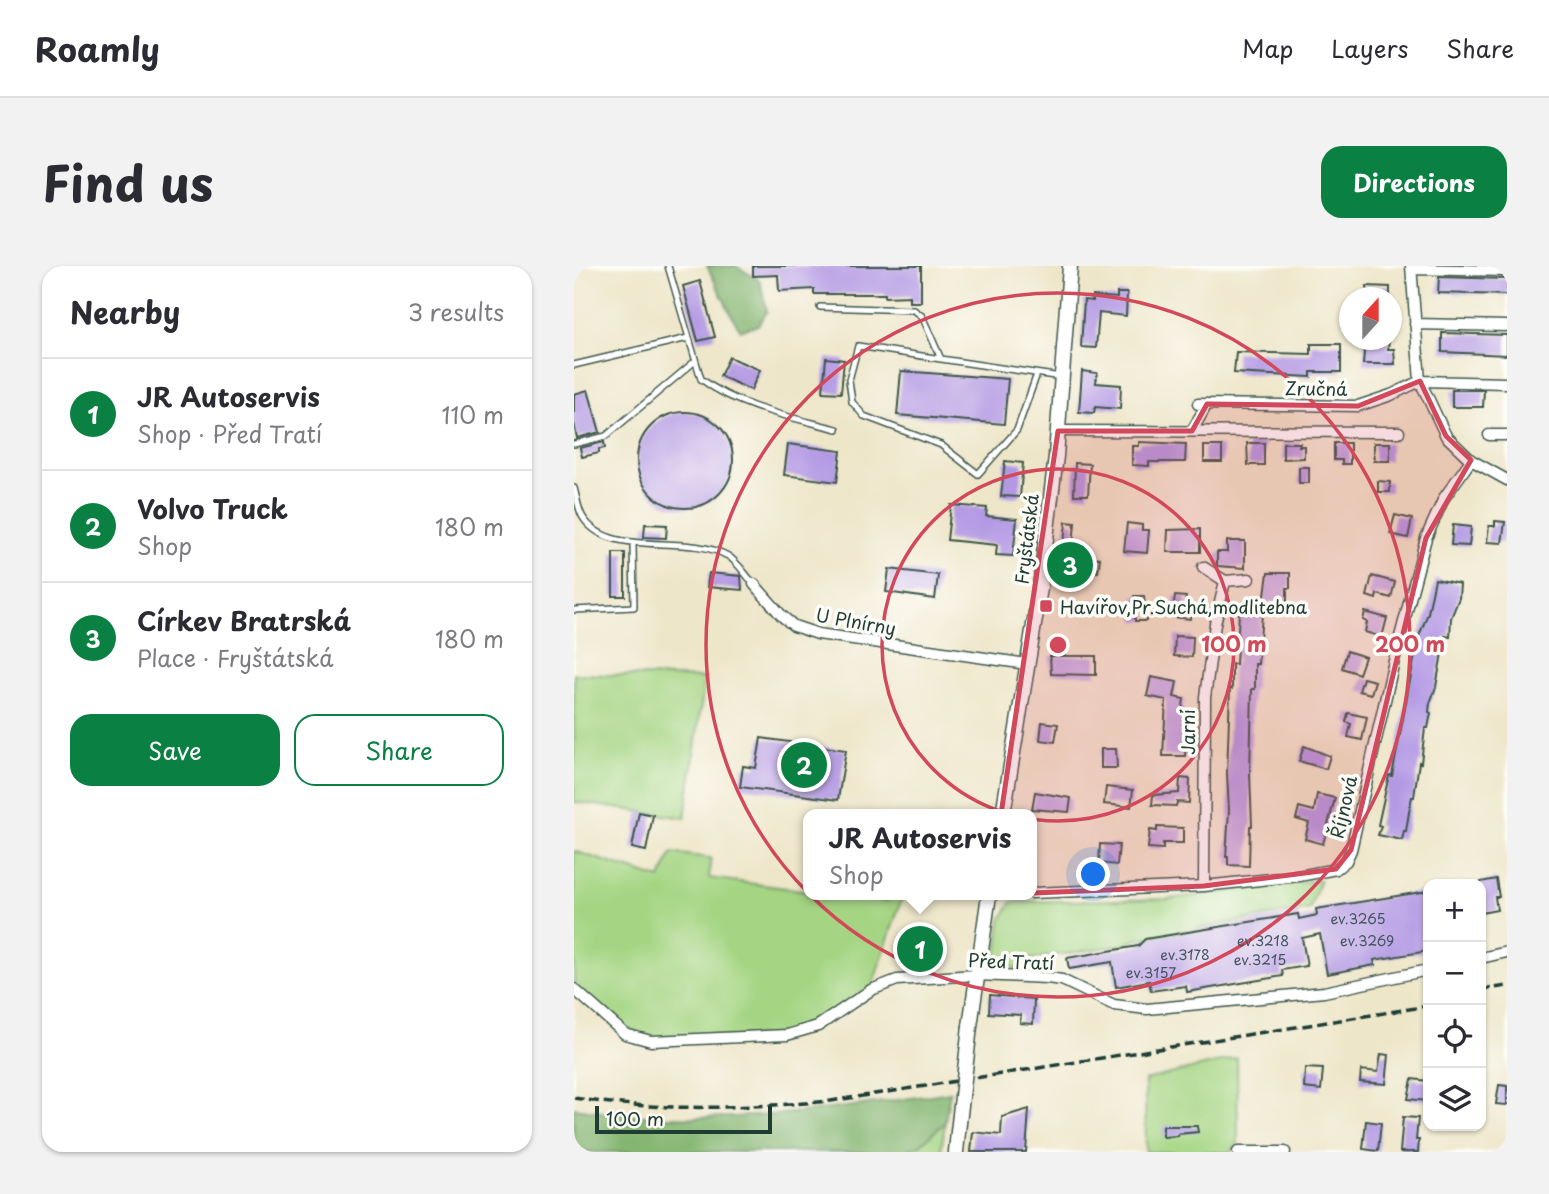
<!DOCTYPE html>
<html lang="en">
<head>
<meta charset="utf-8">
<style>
	:root { --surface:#fff; --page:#f2f2f3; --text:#2b2b33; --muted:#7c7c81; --line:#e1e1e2; --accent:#0b8043 }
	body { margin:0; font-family:"Playpen Sans",sans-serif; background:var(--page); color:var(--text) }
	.controls { position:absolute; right:21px; bottom:21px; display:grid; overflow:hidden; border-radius:14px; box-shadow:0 2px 5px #0004 }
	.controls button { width:63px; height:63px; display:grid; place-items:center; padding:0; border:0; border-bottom:2px solid var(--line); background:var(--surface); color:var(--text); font:35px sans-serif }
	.compass { position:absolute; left:765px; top:21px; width:63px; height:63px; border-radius:50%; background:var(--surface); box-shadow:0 2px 5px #0004; rotate:21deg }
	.scale { position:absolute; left:21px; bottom:18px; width:177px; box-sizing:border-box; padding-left:7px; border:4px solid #1f3d34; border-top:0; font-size:19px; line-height:24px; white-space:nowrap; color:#1f3d34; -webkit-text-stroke:5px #fdfcf7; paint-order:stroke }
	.you { position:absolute; left:520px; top:609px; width:24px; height:24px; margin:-18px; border:5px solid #fff; border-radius:50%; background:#1a73e8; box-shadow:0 0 0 10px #1a73e833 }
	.badge { display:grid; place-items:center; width:46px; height:46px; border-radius:50%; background:var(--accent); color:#fff; font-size:23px; font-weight:700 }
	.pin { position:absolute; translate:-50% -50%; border:4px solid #fff; box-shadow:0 2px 7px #0006 }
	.popup { position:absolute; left:229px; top:543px; width:234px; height:91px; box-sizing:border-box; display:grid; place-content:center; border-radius:14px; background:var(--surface); filter:drop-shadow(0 2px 5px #0005); font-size:23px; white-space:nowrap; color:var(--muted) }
	.popup b { font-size:26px; color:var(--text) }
	.popup::after { content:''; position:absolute; left:50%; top:100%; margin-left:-14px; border:14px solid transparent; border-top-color:var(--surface) }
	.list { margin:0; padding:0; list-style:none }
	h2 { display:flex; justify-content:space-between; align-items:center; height:91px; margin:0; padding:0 28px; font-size:30px }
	h2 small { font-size:23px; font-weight:400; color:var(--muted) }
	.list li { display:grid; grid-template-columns:46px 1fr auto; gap:21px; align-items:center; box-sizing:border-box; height:112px; padding:0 28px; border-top:2px solid var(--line) }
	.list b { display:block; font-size:26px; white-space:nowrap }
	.list p { margin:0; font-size:23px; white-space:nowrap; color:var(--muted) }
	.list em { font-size:23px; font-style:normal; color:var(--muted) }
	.actions { display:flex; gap:14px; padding:21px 28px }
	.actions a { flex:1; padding:16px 0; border:2px solid var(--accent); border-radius:21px; text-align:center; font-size:24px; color:var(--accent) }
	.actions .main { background:var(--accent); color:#fff }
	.icon { flex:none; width:38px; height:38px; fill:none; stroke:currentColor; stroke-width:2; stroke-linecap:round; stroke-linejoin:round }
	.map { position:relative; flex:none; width:933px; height:886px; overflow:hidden; border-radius:21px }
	header { display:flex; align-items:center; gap:42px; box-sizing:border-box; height:98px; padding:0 35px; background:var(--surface); border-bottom:2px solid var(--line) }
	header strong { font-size:33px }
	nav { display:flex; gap:38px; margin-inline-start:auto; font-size:24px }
	.intro { display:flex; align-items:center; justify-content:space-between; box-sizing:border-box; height:168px; padding:0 42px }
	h1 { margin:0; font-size:49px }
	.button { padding:18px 32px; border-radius:21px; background:var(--accent); color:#fff; font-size:24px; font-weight:700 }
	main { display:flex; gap:42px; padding:0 42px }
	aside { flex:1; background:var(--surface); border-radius:21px; box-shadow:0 2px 5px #0004 }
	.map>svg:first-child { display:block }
</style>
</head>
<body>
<header>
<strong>Roamly</strong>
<nav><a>Map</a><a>Layers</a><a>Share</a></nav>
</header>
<div class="intro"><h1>Find us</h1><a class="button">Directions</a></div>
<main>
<aside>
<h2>Nearby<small>3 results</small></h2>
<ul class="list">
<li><span class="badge">1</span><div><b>JR Autoservis</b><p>Shop · Před Tratí</p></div><em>110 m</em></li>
<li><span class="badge">2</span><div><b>Volvo Truck</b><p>Shop</p></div><em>180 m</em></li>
<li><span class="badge">3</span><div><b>Církev Bratrská</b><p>Place · Fryštátská</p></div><em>180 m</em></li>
</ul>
<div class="actions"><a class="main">Save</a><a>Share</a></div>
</aside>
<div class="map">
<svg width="933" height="886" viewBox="0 0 933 886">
	<rect width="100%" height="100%" fill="#fdfcf7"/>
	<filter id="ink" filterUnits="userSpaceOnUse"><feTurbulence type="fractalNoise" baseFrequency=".0143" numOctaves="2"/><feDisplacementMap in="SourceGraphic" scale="14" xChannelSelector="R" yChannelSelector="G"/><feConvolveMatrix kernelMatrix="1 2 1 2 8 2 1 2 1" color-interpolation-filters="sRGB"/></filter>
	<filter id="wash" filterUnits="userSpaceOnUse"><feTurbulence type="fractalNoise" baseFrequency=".00686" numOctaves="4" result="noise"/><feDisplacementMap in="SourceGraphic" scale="28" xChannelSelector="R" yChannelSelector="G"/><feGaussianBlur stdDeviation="1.57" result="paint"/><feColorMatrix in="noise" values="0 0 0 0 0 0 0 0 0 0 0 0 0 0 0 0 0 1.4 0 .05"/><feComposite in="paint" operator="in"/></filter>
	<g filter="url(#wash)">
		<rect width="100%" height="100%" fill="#eee6c9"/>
		<path fill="#a5d583" stroke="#62895c" stroke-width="2" d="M0 408 131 412 111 552 0 536Z
			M0 585 86 613 98 587 137 592 135 612 234 625V629H265L313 635 315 629H329L297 724 264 748 213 769 77 775 51 768 0 723Z
			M746 614 736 643 565 673 542 680 451 694 452 704 422 698 427 653 438 636 594 633Z
			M663 792 664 878 656 886H572L571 814Z
			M371 856 367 886H328L346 879Z"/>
		<path fill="#84b671" stroke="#527a52" stroke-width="2" d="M133 0H162L186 15 193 45 184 59 167 64 160 54Z
			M376 826 371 856 346 879 328 886H14L0 883V842C126 863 251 846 376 826Z"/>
		<g id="blocks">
			<path fill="#b399e4" d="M179 0H347V36H336V30L311 31V28H240V23L205 25 204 9 179 10Z
				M865 11 933 13V29L864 27Z
				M126 15 141 71 124 75 109 20Z
				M793 20 816 21V32H794Z
				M543 27H553L552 50 525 47 522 82 507 81 510 34 519 35V30L543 32Z
				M868 67 933 69V89L868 86Z
				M791 74H815L814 83H820L821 98H789Z
				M737 78H767V106H737V111L660 107 662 86 737 88Z
				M155 91 186 104 177 124 146 110Z
				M252 92 270 94 267 127 249 126Z
				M327 105 434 113 430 158 323 149Z
				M508 105 523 107 522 117 547 119 546 143 521 141 520 147 505 146Z
				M14 124 26 166 3 172 0 157V128Z
				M878 124H910L909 141H878Z
				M63 194a48 48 0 1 1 96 0a48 48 0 1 1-96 0Z
				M30 176 31 182 25 183V187L8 191 6 182Z
				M565 176 612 178 611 196H575V200L558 199V180H565Z
				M673 177H690V199H674Z
				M709 177H726L725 180H730V192L709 193Z
				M760 177H776V198H768V194H760Z
				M800 177H816V195H800Z
				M214 178 267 185 263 216 210 209Z
				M630 180H648V196H630Z
				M431 195 449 197 446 231 427 230Z
				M501 197 516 198 514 229H500Z
				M725 201H735V217H725Z
				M804 215 816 216V226H804Z
				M377 239 413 242 412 250 443 253 439 290 422 289 423 279 373 274Z
				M821 249 838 253 834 272 816 268Z
				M921 255 931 256 928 277 913 276 915 260H921Z
				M492 256 501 257 498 289 526 292 524 306 503 304 502 311 487 310Z
				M553 257 568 259V264H575L573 287 550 285Z
				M71 258 93 259 92 272 70 271Z
				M879 259 897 261 895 280 877 279Z
				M626 263V286H593L594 264Z
				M653 275H671V302L643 300V286H653Z
				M39 287H51V330H39Z
				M315 303 364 309 361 333 312 326Z
				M135 307 167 310 168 324 133 321Z
				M694 307H716V322H713V336H690Z
				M798 310 821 316 817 332 803 328 802 333 793 330Z
				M861 313 886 318 885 332 877 352 876 371 871 370 862 421 856 437 855 446 857 447 854 462H851L847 497 845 496 840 531H838L836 540 832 565H830L828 574 804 569 807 560 804 559 815 509 818 510 844 373 854 347Z
				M560 330H570L572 355H561Z
				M601 330 612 331 611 338 618 339 616 353 598 351Z
				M791 346 813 352 808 371 791 366 793 356 789 354Z
				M665 347 688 348 684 398H681V423H678L676 508 678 560H676L675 600 654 599V591H652L655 544 653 508 656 423H658V398H662Z
				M601 370 619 371 618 391 600 390Z
				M773 385 791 391 785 408 768 402Z
				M476 390H522V409L477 408Z
				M577 411 603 416 600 431 610 433 608 448H615L611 490H589L592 434 573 430Z
				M789 412 801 415 797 428 785 425Z
				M774 447 793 451 788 474 774 471 777 458 772 456Z
				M468 456 484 458 481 476 466 474Z
				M187 472 272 484 264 534 166 521 169 500 182 502Z
				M730 480 756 490 752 503 725 495Z
				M527 483H542L543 502H527Z
				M606 512 616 513 615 537 603 536 602 540 578 539 579 529 605 527Z
				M532 521 559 524 557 541 530 538Z
				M461 526 497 532 495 546 458 543Z
				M743 528 761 532 749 578 731 573 735 557 722 553 725 541 740 545Z
				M65 546 79 549 72 585 58 582Z
				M583 561 609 562V577H589V583L574 582 576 564 583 565Z
				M526 578 545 579 543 599 525 597Z
				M922 613 925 631H921L923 644 907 647V616Z
				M854 625V685L800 694 801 699 753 708 746 668 728 672 733 700 708 704 709 710 613 726 612 720 577 725 575 715 542 721 538 696 495 703 493 692 564 680 571 673 724 648 725 653 743 649 742 643Z
				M336 673H358V694L334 693Z
				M416 729 460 733 459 758 446 757 447 749 415 747Z
				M807 788 815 789 812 818 786 816 787 804 804 806Z
				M731 802 749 803 747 824 730 822Z
				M838 813 854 815V835L834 833Z
				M925 819 933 820V839L922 838Z
				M455 843 452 886H397L399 866 427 869 428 851Z
				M829 851 844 852 842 874H845L844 886H826Z
				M792 855 807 857 804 885 789 883Z
				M589 860H623L624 866 604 868V870L589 871Z"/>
		</g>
	</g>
	<g filter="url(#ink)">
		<use href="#blocks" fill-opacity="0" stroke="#3e564a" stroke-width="2"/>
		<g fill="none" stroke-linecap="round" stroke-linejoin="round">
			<g stroke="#3e564a" stroke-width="8">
				<path id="service" d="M94 0 127 113C165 142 217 151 263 163
					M246 41 340 44 348 50 367 93 487 111
					M367 93 284 80 275 114 278 136 290 150 367 179 404 208 443 164 463 108
					M0 99 114 72
					M0 178 32 170 120 96
					M0 222C3 232 4 245 10 253 38 293 112 266 154 290 164 296 172 310 180 318
					M0 344 60 341 59 276"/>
			</g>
			<g stroke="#3e564a" stroke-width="13">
				<path id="minor" d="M837 0 846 115 872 170 897 194 933 214
					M838 3 933 5
					M841 58 933 60
					M624 138 784 140 817 129 846 115 933 117
					M484 165 825 166
					M618 165 633 138
					M915 169H933
					M629 301 651 315 675 313
					M180 318 208 350 220 360 244 368 453 398
					M630 620 631 431 641 358 651 315
					M458 627 630 620 725 610 762 603 772 595 777 584 822 386 852 272 870 232 897 194
					M907 692 933 686
					M0 723 51 768 77 775 213 769 244 760 297 724 323 714 402 709 473 712 488 714 540 739 573 743 750 726 854 704
					M664 886H711"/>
			</g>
			<g stroke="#3e564a" stroke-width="17">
				<path id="tertiary" d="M429 548 466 322 482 190 496 0
					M396 760 415 629
					M382 886 384 866"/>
			</g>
			<use href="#service" stroke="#fff" stroke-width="5"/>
			<use href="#minor" stroke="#fff" stroke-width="10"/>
			<use href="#tertiary" stroke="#fff" stroke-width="14"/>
			<path stroke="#1f3d34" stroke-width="3.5" stroke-dasharray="10 5" stroke-linecap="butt" d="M907 724 933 720
				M0 832C86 846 171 842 257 835L854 740"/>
			<g stroke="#3e564a" stroke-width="17" stroke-linecap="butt">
				<path id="tertiary-bridge" d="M384 866 396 760"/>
			</g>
			<use href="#tertiary-bridge" stroke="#fff" stroke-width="14"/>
		</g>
	</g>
	<path fill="#d1495b" fill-opacity="0.2" stroke="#d1495b" stroke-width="5" stroke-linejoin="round" d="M846 115 872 170 897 194 852 272 777 584 762 603 630 620 415 629 484 165H618L633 138 784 140Z"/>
	<g fill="none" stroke="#d1495b" stroke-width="3.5">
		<circle cx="484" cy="379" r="176"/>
		<circle cx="484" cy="379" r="352"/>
	</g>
	<rect fill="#d1495b" stroke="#fdfcf7" stroke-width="2.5" x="465" y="333" width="14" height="14" rx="3.5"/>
	<g text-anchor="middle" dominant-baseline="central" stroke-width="7" stroke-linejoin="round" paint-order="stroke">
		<g font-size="14" fill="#445460">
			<text x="784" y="652">ev.3265</text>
			<text x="689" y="674">ev.3218</text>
			<text x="793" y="674">ev.3269</text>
			<text x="611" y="688">ev.3178</text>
			<text x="686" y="693">ev.3215</text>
			<text x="577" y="706">ev.3157</text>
		</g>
		<g font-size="18" fill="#1f3d34" stroke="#fdfcf7">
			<text transform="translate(742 122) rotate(1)">Zručná</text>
			<text transform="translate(452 273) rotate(-83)">Fryštátská</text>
			<text transform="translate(282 355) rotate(10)">U Plnírny</text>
			<text transform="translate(613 466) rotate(-90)">Jarní</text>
			<text transform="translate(769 541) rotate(-77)">Říjnová</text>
			<text transform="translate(437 695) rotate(2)">Před Tratí</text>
		</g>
		<g font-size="18" fill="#1f3d34" stroke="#fdfcf7" text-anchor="start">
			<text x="486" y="340">Havířov,Pr.Suchá,modlitebna</text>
		</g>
	</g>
	<circle cx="484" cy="379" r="10" fill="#d1495b" stroke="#fdfcf7" stroke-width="3.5"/>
	<g font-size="21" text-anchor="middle" font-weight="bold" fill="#d1495b" stroke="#fdfcf7" stroke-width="7" stroke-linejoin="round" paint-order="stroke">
		<text x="660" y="386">100 m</text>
		<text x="836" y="386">200 m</text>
	</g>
</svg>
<div class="controls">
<button>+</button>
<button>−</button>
<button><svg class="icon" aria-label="locate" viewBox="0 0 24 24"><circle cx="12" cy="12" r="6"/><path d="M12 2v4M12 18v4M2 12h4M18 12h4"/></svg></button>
<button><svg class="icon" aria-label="layers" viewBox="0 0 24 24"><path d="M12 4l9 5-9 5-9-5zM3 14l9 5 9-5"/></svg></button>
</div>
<svg class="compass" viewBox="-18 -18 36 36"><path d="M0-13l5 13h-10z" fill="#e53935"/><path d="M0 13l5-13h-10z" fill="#7c7c81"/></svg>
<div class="scale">100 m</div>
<div class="you"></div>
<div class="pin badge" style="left:346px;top:683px">1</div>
<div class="popup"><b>JR Autoservis</b>Shop</div>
<div class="pin badge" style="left:230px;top:499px">2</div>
<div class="pin badge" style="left:496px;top:299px">3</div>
</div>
</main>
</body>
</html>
